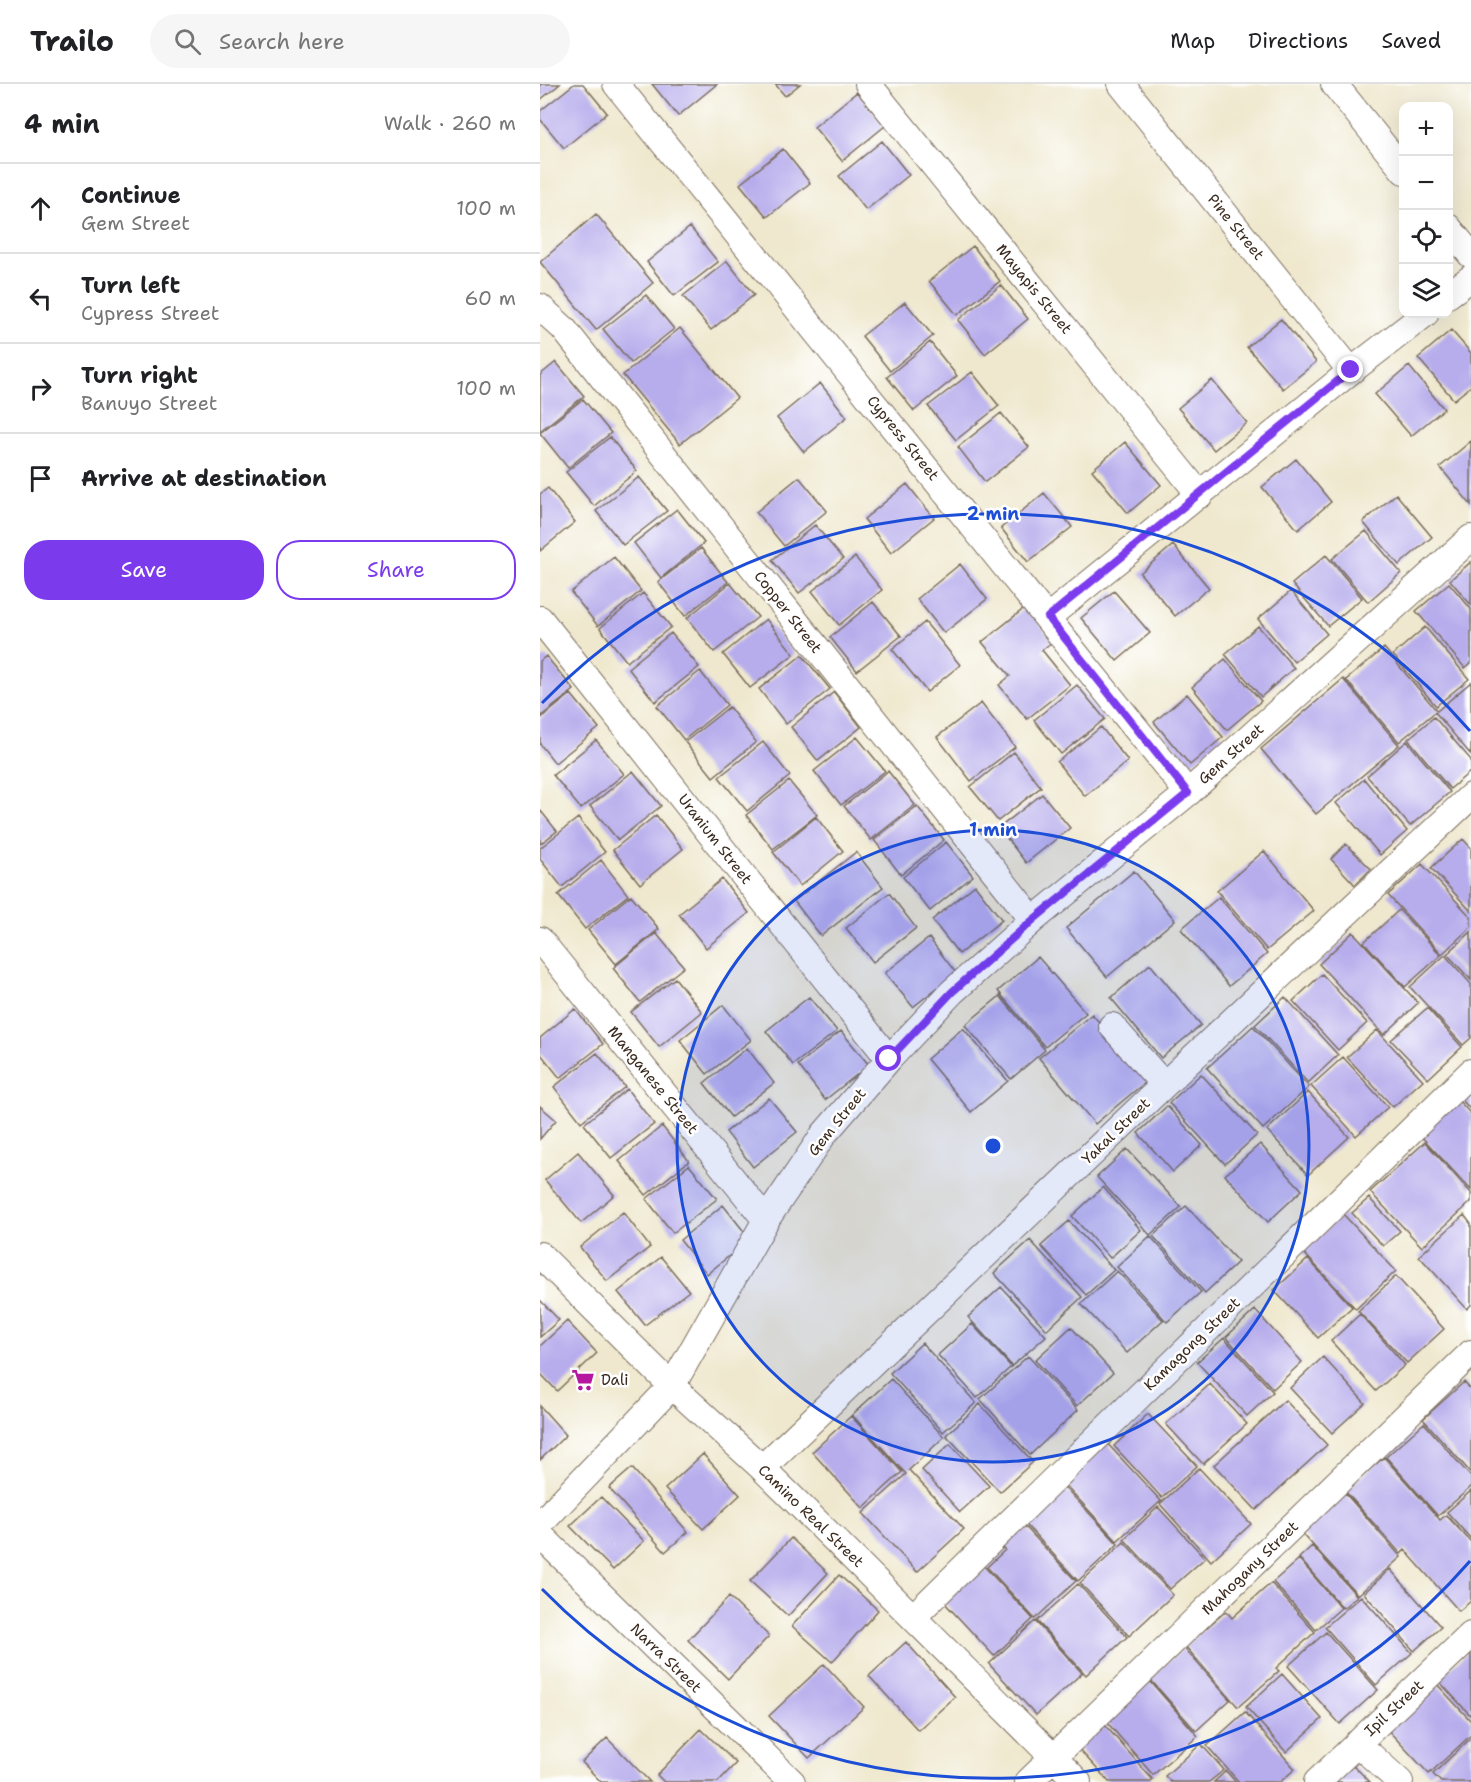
<!DOCTYPE html>
<html lang="en">
<head>
<meta charset="utf-8">
<style>
	:root { --surface:#fff; --page:#f6f6f6; --text:#202124; --muted:#757577; --line:#e0e0e0; --accent:#7c3aed }
	body { margin:0; font-family:"Shantell Sans",sans-serif; background:var(--page); color:var(--text) }
	.controls { position:absolute; right:18px; top:18px; display:grid; overflow:hidden; border-radius:12px; box-shadow:0 6px 24px #0002 }
	.controls button { width:54px; height:54px; display:grid; place-items:center; padding:0; border:0; border-bottom:2px solid var(--line); background:var(--surface); color:var(--text); font:30px sans-serif }
	.stop { position:absolute; width:18px; height:18px; margin:-14px; border:4px solid #7c3aed; border-radius:50%; background:#fff }
	.stop.end { background:#7c3aed; border-color:#fff; box-shadow:0 2px 6px #0008 }
	.list { margin:0; padding:0; list-style:none }
	h2 { display:flex; justify-content:space-between; align-items:center; height:78px; margin:0; padding:0 24px; font-size:26px }
	h2 small { font-size:20px; font-weight:400; color:var(--muted) }
	.list li { display:grid; grid-template-columns:39px 1fr auto; gap:18px; align-items:center; box-sizing:border-box; height:90px; padding:0 24px; border-top:2px solid var(--line) }
	.list b { display:block; font-size:22px; white-space:nowrap }
	.list p { margin:0; font-size:20px; white-space:nowrap; color:var(--muted) }
	.list em { font-size:20px; font-style:normal; color:var(--muted) }
	.actions { display:flex; gap:12px; padding:18px 24px }
	.actions a { flex:1; padding:14px 0; border:2px solid var(--accent); border-radius:24px; text-align:center; font-size:21px; color:var(--accent) }
	.actions .main { background:var(--accent); color:#fff }
	.icon { flex:none; width:33px; height:33px; fill:none; stroke:currentColor; stroke-width:2; stroke-linecap:round; stroke-linejoin:round }
	.map { position:relative; flex:none; width:931px; height:1698px; overflow:hidden }
	header { display:flex; align-items:center; gap:36px; box-sizing:border-box; height:84px; padding:0 30px; background:var(--surface); border-bottom:2px solid var(--line) }
	header strong { font-size:28px }
	nav { display:flex; gap:33px; margin-inline-start:auto; font-size:21px }
	.search { width:420px; height:54px; background:var(--page); display:flex; align-items:center; gap:15px; box-sizing:border-box; padding:0 21px; border-radius:33px; color:var(--muted); font-size:22px }
	main { display:flex }
	aside { flex:1; background:var(--surface) }
	.map>svg:first-child { display:block }
</style>
</head>
<body>
<header>
<strong>Trailo</strong>
<div class="search"><svg class="icon" aria-label="search" viewBox="0 0 24 24"><circle cx="10" cy="10" r="6"/><path d="M15 15l6 6"/></svg>Search here</div>
<nav><a>Map</a><a>Directions</a><a>Saved</a></nav>
</header>
<main>
<aside>
<h2>4 min<small>Walk · 260 m</small></h2>
<ul class="list">
<li><svg class="icon" aria-label="ahead" viewBox="0 0 24 24"><path d="M12 20V5M6 11l6-6 6 6"/></svg><div><b>Continue</b><p>Gem Street</p></div><em>100 m</em></li>
<li><svg class="icon" aria-label="left" viewBox="0 0 24 24"><path d="M17 20v-9H6M10 6l-5 5 5 5"/></svg><div><b>Turn left</b><p>Cypress Street</p></div><em>60 m</em></li>
<li><svg class="icon" aria-label="right" viewBox="0 0 24 24"><path d="M7 20v-9h11M14 6l5 5-5 5"/></svg><div><b>Turn right</b><p>Banuyo Street</p></div><em>100 m</em></li>
<li><svg class="icon" aria-label="arrive" viewBox="0 0 24 24"><path d="M6 21V4h12l-3 4 3 4H6"/></svg><div><b>Arrive at destination</b></div></li>
</ul>
<div class="actions"><a class="main">Save</a><a>Share</a></div>
</aside>
<div class="map">
<svg width="931" height="1698" viewBox="0 0 931 1698">
	<rect width="100%" height="100%" fill="#fff"/>
	<filter id="ink" filterUnits="userSpaceOnUse"><feTurbulence type="fractalNoise" baseFrequency=".0167" numOctaves="2"/><feDisplacementMap in="SourceGraphic" scale="12" xChannelSelector="R" yChannelSelector="G"/><feConvolveMatrix kernelMatrix="1 2 1 2 8 2 1 2 1" color-interpolation-filters="sRGB"/></filter>
	<filter id="wash" filterUnits="userSpaceOnUse"><feTurbulence type="fractalNoise" baseFrequency=".008" numOctaves="4" result="noise"/><feDisplacementMap in="SourceGraphic" scale="24" xChannelSelector="R" yChannelSelector="G"/><feGaussianBlur stdDeviation="1.35" result="paint"/><feColorMatrix in="noise" values="0 0 0 0 0 0 0 0 0 0 0 0 0 0 0 0 0 1.4 0 .05"/><feComposite in="paint" operator="in"/></filter>
	<g filter="url(#wash)">
		<rect width="100%" height="100%" fill="#efe8ce"/>
		<g id="blocks">
			<path fill="#b7adec" d="M0 0H20L0 16Z
				M34 0H43L67 29 24 64 0 35V27Z
				M112 0H177L138 32Z
				M235 0H260L245 12Z
				M317 8 345 42 302 77 274 43Z
				M342 57 369 91 326 126 299 92Z
				M243 65 270 99 227 133 200 100Z
				M56 130 113 199 56 246 0 178Z
				M150 143 178 178 134 212 107 178Z
				M433 162 460 197 417 231 389 197Z
				M187 177 214 211 171 246 143 212Z
				M461 201 488 235 445 270 418 236Z
				M106 211 134 245 91 279 63 245Z
				M365 218 393 252 350 287 322 252Z
				M741 235 776 278 743 305 707 263Z
				M140 244 197 314 140 360 83 291Z
				M911 246 931 269V302L914 316 878 274Z
				M390 258 417 292 374 327 347 293Z
				M16 278 44 312 0 347V291Z
				M869 282 904 325 871 352 835 310Z
				M432 288 459 322 416 356 388 322Z
				M672 296 707 339 674 366 638 324Z
				M280 299 307 333 264 368 237 334Z
				M43 315 71 349 28 384 0 349Z
				M461 329 489 363 445 398 418 363Z
				M70 353 97 387 54 422 26 388Z
				M931 357V421L900 383Z
				M585 358 621 401 588 429 552 386Z
				M756 375 791 418 758 446 722 403Z
				M99 393 127 427 83 461 56 427Z
				M259 393 287 427 244 462 216 428Z
				M367 400 394 434 351 469 324 435Z
				M8 404 35 438 0 467V410Z
				M504 409 532 443 488 478 461 444Z
				M856 410 892 453 859 481 823 438Z
				M137 425 164 459 121 494 94 459Z
				M275 441 303 475 259 509 232 476Z
				M826 447 861 489 828 518 792 475Z
				M633 461 669 504 635 532 600 489Z
				M161 464 188 498 145 532 118 498Z
				M786 471 822 514 788 542 752 500Z
				M74 473 101 507 58 542 31 508Z
				M315 473 342 506 299 541 272 507Z
				M931 478V521L910 496Z
				M420 480 447 515 404 549 377 515Z
				M190 499 218 533 174 568 147 534Z
				M909 499 931 525V579L925 584 876 527Z
				M574 507 610 549 577 577 541 534Z
				M751 507 787 550 754 578 718 535Z
				M103 509 131 543 87 578 60 544Z
				M333 518 361 552 317 587 290 553Z
				M486 523 513 557 502 566 530 601 487 635 459 601 470 592 442 558Z
				M226 535 254 570 210 604 183 570Z
				M385 538 420 581 387 608 352 565Z
				M718 542 754 584 721 613 685 570Z
				M885 543 929 595 896 622 853 571Z
				M131 549 159 583 115 618 88 584Z
				M844 564 897 627 931 598V671L895 628 859 658 806 596Z
				M262 571 290 605 246 640 219 605Z
				M6 572 34 606 0 633V577Z
				M685 575 721 617 687 646 652 603Z
				M160 587 187 621 144 656 117 622Z
				M803 595 859 661 776 730 721 665Z
				M537 601 565 635 521 670 494 636Z
				M294 608 321 643 278 677 251 643Z
				M31 610 59 644 15 679 0 660V635Z
				M647 610 683 653 650 681 614 638Z
				M441 619 475 663 431 697 397 653Z
				M189 623 216 658 173 693 145 658Z
				M894 633 931 676V687L910 705 868 655Z
				M561 643 588 677 545 712 517 678Z
				M317 653 345 687 301 721 274 687Z
				M56 656 84 690 41 725 13 691Z
				M867 657 910 708 870 742 827 692Z
				M223 658 250 692 207 727 179 693Z
				M474 668 501 703 458 737 430 703Z
				M93 687 121 722 78 756 50 722Z
				M348 687 375 721 331 756 304 722Z
				M824 695 867 747 840 771 796 719Z
				M249 697 277 731 233 765 206 731Z
				M502 710 530 744 486 779 459 744Z
				M377 722 404 756 361 791 334 756Z
				M0 726 17 747 0 760Z
				M116 731 143 765 100 800 73 766Z
				M276 733 303 767 260 802 233 768Z
				M38 734 65 768 22 803 0 775V764Z
				M923 755 931 764V827L891 784Z
				M406 758 433 792 390 827 363 793Z
				M806 760 831 785 815 801 791 775Z
				M724 767 774 827 727 866 677 807Z
				M316 768 343 803 281 852 254 817Z
				M61 776 88 811 45 845 18 811Z
				M882 780 931 833V843L902 870 848 811Z
				M594 787 635 836 567 893 526 844Z
				M182 795 209 829 166 864 139 830Z
				M435 801 462 836 419 870 392 836Z
				M349 809 376 844 333 878 306 844Z
				M91 811 119 845 76 880 48 846Z
				M679 813 727 870 689 902 641 845Z
				M859 826 901 871 865 903 824 858Z
				M813 848 878 919 844 951 779 880Z
				M931 848V896L907 870Z
				M116 849 144 883 100 918 73 884Z
				M389 854 416 889 373 923 345 889Z
				M905 871 931 900V954L923 961 870 903Z
				M498 873 546 929 505 963 458 907Z
				M610 880 661 941 621 974 571 914Z
				M782 890 827 939 798 966 753 917Z
				M135 894 162 928 119 963 91 928Z
				M460 912 505 966 471 995 425 941Z
				M269 913 297 947 253 981 226 947Z
				M745 913 798 971 768 999 715 941Z
				M183 921 211 956 167 990 140 956Z
				M887 924 922 963 888 995 851 956Z
				M35 925 63 960 20 994 0 969V954Z
				M552 930 608 996 555 1040 499 974Z
				M713 942 769 1003 723 1045 667 984Z
				M423 944 468 997 431 1028 387 975Z
				M837 946 883 996 853 1023 807 973Z
				M301 947 329 981 285 1016 258 981Z
				M207 964 234 999 191 1033 164 999Z
				M57 969 85 1003 41 1038 14 1003Z
				M803 973 848 1023 816 1052 771 1002Z
				M661 990 717 1051 685 1080 629 1019Z
				M87 1005 114 1040 71 1074 44 1040Z
				M931 1005V1026L921 1015Z
				M768 1008 809 1053 768 1091 727 1046Z
				M229 1014 257 1048 213 1083 186 1048Z
				M917 1015 931 1030V1106L879 1050Z
				M0 1022 16 1036 0 1055Z
				M627 1022 662 1061 633 1088 598 1049Z
				M122 1042 149 1077 106 1111 79 1077Z
				M885 1058 931 1109V1118L882 1163 830 1108Z
				M720 1060 762 1106 728 1138 685 1091Z
				M587 1065 641 1123 610 1151 557 1093Z
				M38 1068 74 1111 41 1139 5 1096Z
				M149 1081 177 1115 133 1149 106 1115Z
				M563 1103 601 1146 570 1174 532 1132Z
				M829 1114 860 1147 843 1162 812 1129Z
				M183 1121 210 1155 167 1190 140 1156Z
				M646 1122 698 1178 665 1209 613 1152Z
				M83 1128 110 1163 67 1197 40 1163Z
				M803 1130 856 1187 816 1225 762 1167Z
				M924 1131 931 1140V1221L927 1225 879 1172Z
				M529 1137 574 1186 546 1211 501 1162Z
				M610 1152 661 1208 627 1238 577 1183Z
				M490 1156 542 1213 507 1246 454 1189Z
				M121 1173 149 1207 105 1241 78 1208Z
				M768 1175 812 1223 778 1254 734 1206Z
				M577 1187 623 1236 587 1269 541 1220Z
				M856 1192 904 1245 867 1279 818 1227Z
				M461 1203 506 1252 472 1282 428 1233Z
				M0 1216 19 1236 0 1253Z
				M715 1226 762 1278 733 1305 686 1253Z
				M820 1230 865 1281 836 1307 791 1257Z
				M27 1237 57 1269 17 1307 0 1289V1262Z
				M432 1240 471 1283 437 1314 398 1271Z
				M531 1243 573 1289 537 1322 495 1276Z
				M684 1254 733 1308 707 1332 657 1278Z
				M382 1259 436 1319 403 1348 350 1289Z
				M488 1272 538 1326 490 1371 440 1315Z
				M783 1273 825 1319 792 1349 750 1304Z
				M351 1295 404 1353 369 1386 424 1445 377 1488 323 1429 366 1390 312 1331Z
				M924 1298 931 1306V1389L883 1335Z
				M670 1300 707 1340 663 1380 626 1340Z
				M745 1316 787 1361 716 1426 674 1381Z
				M440 1320 493 1378 460 1408 406 1351Z
				M0 1322 26 1351 0 1376Z
				M608 1330 657 1382 622 1414 574 1362Z
				M311 1332 362 1388 323 1424 272 1368Z
				M884 1339 931 1393V1403L898 1432 846 1373Z
				M563 1355 621 1417 577 1457 520 1395Z
				M410 1360 449 1402 420 1428 382 1386Z
				M163 1370 200 1411 163 1445 125 1405Z
				M844 1373 900 1436 906 1431 931 1458V1517L919 1527 865 1466 861 1470 805 1407Z
				M92 1384 148 1448 125 1468 69 1404Z
				M659 1384 711 1440 671 1477 620 1420Z
				M519 1397 578 1460 538 1497 479 1433Z
				M931 1407V1455L907 1428Z
				M805 1409 861 1473 818 1511 761 1448Z
				M61 1413 104 1457 73 1486 30 1442Z
				M618 1423 665 1474 630 1505 584 1455Z
				M478 1435 536 1497 495 1535 447 1483 465 1466 456 1456Z
				M251 1454 288 1489 248 1532 210 1497Z
				M584 1458 633 1511 589 1552 540 1499Z
				M772 1462 817 1512 803 1524 759 1474Z
				M759 1475 801 1524 776 1546 733 1498Z
				M441 1479 493 1535 454 1572 402 1516Z
				M850 1485 901 1543 874 1567 824 1509Z
				M299 1491 338 1526 292 1578 252 1542Z
				M731 1499 775 1548 736 1584 739 1587 698 1623 645 1562 686 1527 692 1534Z
				M538 1500 587 1553 546 1591 497 1537Z
				M821 1512 872 1569 836 1601 785 1543Z
				M189 1513 229 1552 188 1595 148 1556Z
				M495 1537 542 1589 496 1631 449 1580Z
				M786 1548 838 1606 800 1640 748 1582Z
				M366 1558 415 1613 378 1646 329 1592Z
				M644 1564 690 1616 656 1647 609 1594Z
				M931 1565V1632L898 1596Z
				M284 1580 324 1623 269 1674 229 1632Z
				M742 1590 782 1635 746 1668 706 1623Z
				M610 1597 658 1652 613 1691 565 1636Z
				M894 1597 931 1637V1651L889 1690 845 1643Z
				M705 1628 755 1685 740 1698H699L667 1662Z
				M564 1640 613 1696 611 1698H569L537 1663Z
				M161 1645 196 1679 178 1698H124L117 1691Z
				M67 1654 110 1698H61L42 1678Z
				M931 1654V1698H901L893 1690Z
				M661 1660 684 1686 669 1698H631L625 1692Z
				M812 1680 830 1698H793Z
				M686 1687 696 1698H674Z"/>
		</g>
	</g>
	<g filter="url(#ink)">
		<use href="#blocks" fill-opacity="0" stroke="#7a6c5c" stroke-width="1.5"/>
		<g fill="none" stroke-linecap="round" stroke-linejoin="round">
			<g stroke="#7a6c5c" stroke-width="28">
				<path id="minor" d="M76 0 648 709
					M328 0 660 411
					M581 0 811 287
					M794 0 864 87
					M908 143 931 171
					M908 211 931 194
					M0 223 23 244 493 836
					M508 533 811 287 885 230
					M0 535 349 975
					M0 856 226 1136
					M572 942 624 1001
					M0 1171 132 1302 222 1384 292 1453 538 1698
					M222 1384 624 1001 931 712
					M0 1440 132 1302 226 1136 284 1050 349 975 412 908 493 836 648 709 931 454
					M0 1451 252 1698
					M373 1533 931 988
					M817 1659 860 1698
					M488 1698 931 1269
					M777 1698 931 1551"/>
			</g>
			<use href="#minor" stroke="#fff" stroke-width="26"/>
		</g>
	</g>
	<g fill="none" stroke-linecap="round" stroke-linejoin="round" filter="url(#ink)">
		<path stroke="#7c3aed" stroke-width="8" d="M349 975 412 908 493 836 648 709 508 533 811 286"/>
	</g>
	<circle cx="453" cy="1062" r="316" fill="#1d4ed8" fill-opacity=".12"/>
	<g fill="none" stroke="#1d4ed8" stroke-width="3">
		<circle cx="453" cy="1062" r="316"/>
		<path d="M930 1477A632 632 0 0 1 2 1505M2 619A632 632 0 0 1 930 647"/>
	</g>
	<defs>
		<g id="supermarket-bare" transform="scale(1.8)"><path d="M-6-5.5h2.5l.6 2H6L4.5 2H-2.5L-4.4-4H-6ZM-1.5 3.2a1.3 1.3 0 1 0 .1 0ZM3 3.2a1.3 1.3 0 1 0 .1 0Z" fill="#b5179e" stroke="#fff" stroke-width="2.5" paint-order="stroke"/></g>
	</defs>
	<g fill-rule="evenodd">
		<use href="#supermarket-bare" x="43" y="1296"/>
	</g>
	<g text-anchor="middle" dominant-baseline="central" stroke-width="5" stroke-linejoin="round" paint-order="stroke">
		<g font-size="15" fill="#3b2a1e" stroke="#fff">
			<text transform="translate(696 143) rotate(51)">Pine Street</text>
			<text transform="translate(494 205) rotate(51)">Mayapis Street</text>
			<text transform="translate(363 354) rotate(51)">Cypress Street</text>
			<text transform="translate(248 528) rotate(52)">Copper Street</text>
			<text transform="translate(691 670) rotate(-42)">Gem Street</text>
			<text transform="translate(175 755) rotate(52)">Uranium Street</text>
			<text transform="translate(113 996) rotate(51)">Manganese Street</text>
			<text transform="translate(297 1038) rotate(-51)">Gem Street</text>
			<text transform="translate(576 1047) rotate(-44)">Yakal Street</text>
			<text transform="translate(652 1260) rotate(-44)">Kamagong Street</text>
			<text transform="translate(271 1432) rotate(44)">Camino Real Street</text>
			<text transform="translate(710 1484) rotate(-44)">Mahogany Street</text>
			<text transform="translate(126 1574) rotate(44)">Narra Street</text>
			<text transform="translate(854 1624) rotate(-43)">Ipil Street</text>
		</g>
		<g font-size="15" fill="#3b2a1e" stroke="#fff" text-anchor="start">
			<text x="61" y="1296">Dali</text>
		</g>
	</g>
	<circle cx="453" cy="1062" r="9" fill="#1d4ed8" stroke="#fff" stroke-width="3"/>
	<g font-size="18" text-anchor="middle" font-weight="bold" fill="#1d4ed8" stroke="#fff" stroke-width="5" stroke-linejoin="round" paint-order="stroke">
		<text x="453" y="436">2 min</text>
		<text x="453" y="752">1 min</text>
	</g>
</svg>
<div class="controls">
<button>+</button>
<button>−</button>
<button><svg class="icon" aria-label="locate" viewBox="0 0 24 24"><circle cx="12" cy="12" r="6"/><path d="M12 2v4M12 18v4M2 12h4M18 12h4"/></svg></button>
<button><svg class="icon" aria-label="layers" viewBox="0 0 24 24"><path d="M12 4l9 5-9 5-9-5zM3 14l9 5 9-5"/></svg></button>
</div>
<div class="stop" style="left:349px;top:975px"></div>
<div class="stop end" style="left:811px;top:286px"></div>
</div>
</main>
</body>
</html>
